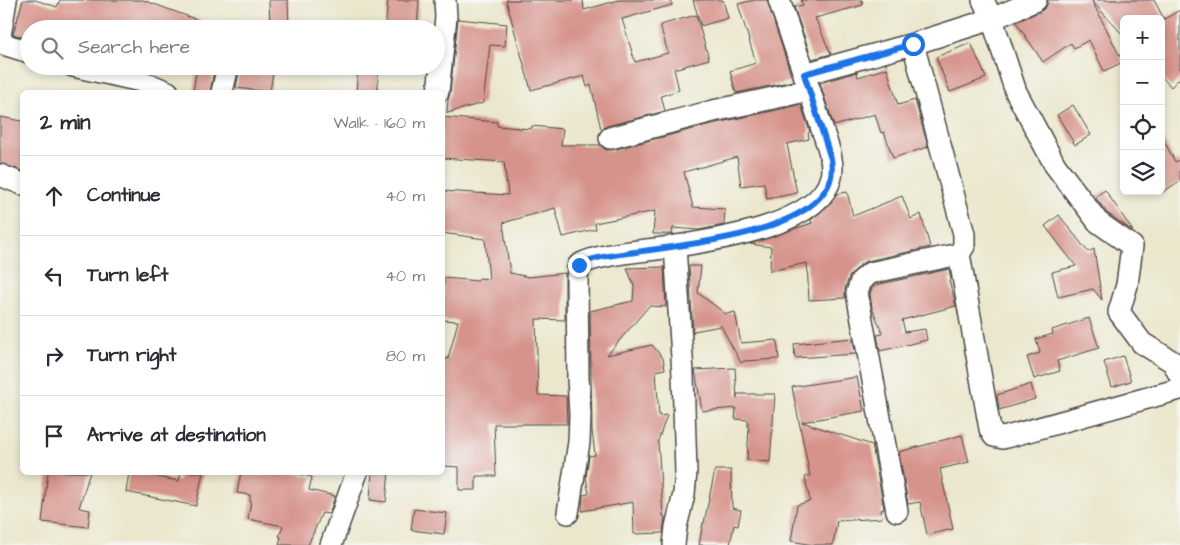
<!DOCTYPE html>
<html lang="en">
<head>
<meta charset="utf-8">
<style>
	:root { --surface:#fff; --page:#f2f2f3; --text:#2b2b33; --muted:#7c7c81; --line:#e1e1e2 }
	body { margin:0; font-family:"Architects Daughter",sans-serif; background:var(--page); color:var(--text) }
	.controls { position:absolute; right:15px; top:15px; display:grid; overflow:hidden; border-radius:8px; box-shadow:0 2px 8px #0003 }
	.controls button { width:45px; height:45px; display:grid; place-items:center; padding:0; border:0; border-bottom:1px solid var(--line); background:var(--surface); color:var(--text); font:25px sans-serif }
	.stop { position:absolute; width:15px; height:15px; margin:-11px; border:4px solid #1a73e8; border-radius:50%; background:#fff }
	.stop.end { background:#1a73e8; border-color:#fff; box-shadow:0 1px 5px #0008 }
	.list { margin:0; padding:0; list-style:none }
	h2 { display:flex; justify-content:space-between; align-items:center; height:65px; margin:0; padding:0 20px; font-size:21px }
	h2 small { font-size:16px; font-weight:400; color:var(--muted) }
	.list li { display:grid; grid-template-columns:32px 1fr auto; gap:15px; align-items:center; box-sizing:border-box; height:80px; padding:0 20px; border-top:1px solid var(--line) }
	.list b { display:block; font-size:19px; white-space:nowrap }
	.list em { font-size:16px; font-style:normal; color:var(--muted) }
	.icon { flex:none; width:28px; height:28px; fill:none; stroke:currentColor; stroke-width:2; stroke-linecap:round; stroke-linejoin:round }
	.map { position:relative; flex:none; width:1180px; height:545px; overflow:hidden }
	.search { position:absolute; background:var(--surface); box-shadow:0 2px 8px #0003; left:20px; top:20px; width:425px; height:55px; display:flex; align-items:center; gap:12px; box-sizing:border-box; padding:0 18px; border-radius:28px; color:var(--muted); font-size:19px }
	.panel { position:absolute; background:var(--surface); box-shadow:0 2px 8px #0003; left:20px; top:90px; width:425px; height:385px; border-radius:8px }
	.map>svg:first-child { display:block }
</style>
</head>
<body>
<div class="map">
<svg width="1180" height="545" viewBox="0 0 1180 545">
	<rect width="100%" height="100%" fill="#f6f6f2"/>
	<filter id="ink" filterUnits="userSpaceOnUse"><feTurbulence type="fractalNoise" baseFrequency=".02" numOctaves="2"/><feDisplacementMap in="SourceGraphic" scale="10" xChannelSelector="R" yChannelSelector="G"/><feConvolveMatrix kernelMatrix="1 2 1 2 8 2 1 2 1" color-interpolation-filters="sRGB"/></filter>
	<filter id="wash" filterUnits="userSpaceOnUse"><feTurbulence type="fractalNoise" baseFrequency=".0096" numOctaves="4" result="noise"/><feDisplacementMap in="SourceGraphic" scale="20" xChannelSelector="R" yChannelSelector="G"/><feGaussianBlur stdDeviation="1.12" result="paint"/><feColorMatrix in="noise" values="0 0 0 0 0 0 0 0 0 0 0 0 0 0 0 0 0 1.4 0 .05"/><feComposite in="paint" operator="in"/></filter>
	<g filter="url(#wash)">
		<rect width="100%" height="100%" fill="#ebe7cd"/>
		<g id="blocks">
			<path fill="#d6938b" d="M23 0H35L57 7 60 0H143L206 23 205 29H189L150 22 148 29H29V39L13 34Z
				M269 0H288L289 29H270Z
				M388 0H419L417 29H385Z
				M506 0H583L584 10 619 0H671L672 5 622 19 635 62 668 53 660 25 696 15 709 59 674 69 679 90 661 96 665 111 607 126 601 129 591 85 587 87 584 76 531 90Z
				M693 0H723L728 18 701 26Z
				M754 0H767L793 81 736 93 730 71 756 63 738 4Z
				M801 0H862L863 5 815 18 831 54 812 59 794 7 803 5Z
				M1048 0H1154L1164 19H1124V36L1092 1 1123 62 1104 71 1089 40 1074 48 1071 43 1043 62 1016 22 1041 11 1046 7Z
				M1180 10V78L1171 87 1161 76V21Z
				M458 19 507 24 505 46 490 45 483 103 447 113 448 100 450 93Z
				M971 43 986 78 950 92 936 57Z
				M197 66H215L210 92H193Z
				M240 66H274L270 92 236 88Z
				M358 66H379L377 92H356Z
				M887 68 898 105 915 100 928 147 893 158 884 132 881 133 875 114 834 126 820 83 857 72 858 77Z
				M801 105 810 132 808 133 809 139 787 144 797 193 767 199 764 183 741 186 737 157 684 172 693 207 725 209 724 225 699 230 673 228 672 234H653L655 211 595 223 596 229 563 237 555 208 503 223 510 273 529 277 565 273V320L536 319 538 395 566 396 567 424H494L496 476H476V490H459V467L442 466V358L448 359 458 321 442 320 444 278 478 281 479 278 489 279 485 239 442 233V191L508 195 504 162 442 158V117L497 122V126L531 129 532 126 563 129 561 145H600L606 150H613L716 123Z
				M1073 105 1091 135 1075 145 1057 115Z
				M0 117 22 121V171L0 163Z
				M1161 135 1175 162 1180 160V181L1161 193Z
				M1105 190 1133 231 1107 213 1095 197Z
				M847 192 853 216 902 196 911 219 921 214 930 247 867 261 862 263 849 277 845 289V298L809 300 807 263 770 271 771 247 750 244 812 223 811 220 830 204 836 194Z
				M1059 215 1088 252 1094 249 1102 300 1093 289 1058 297 1052 272 1076 266 1045 226Z
				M689 266H701L698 293 726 314 735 312 741 343 777 340 779 359 744 361 741 363 721 326 694 331 693 333Z
				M664 267 666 307 649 306 607 355 652 345 663 358 665 369 656 371 659 416 667 415 658 441 663 516 665 517 663 533 634 534 633 502 582 511 583 495 589 494 586 477 589 456 595 455 592 430 590 311 633 301 634 286 627 268Z
				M949 269 951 279 949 280 956 306 902 320 905 332 925 329 927 340 880 351 877 335 883 334 872 308 870 294 872 288 876 285Z
				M1089 318 1099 348 1057 361 1060 371 1034 379 1027 357 1040 353 1036 339 1053 334 1052 330Z
				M852 338 856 354 795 358 794 344Z
				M1123 356 1131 381 1112 387 1104 362Z
				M735 368 737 399V394H775L770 462 747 460 749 428H748V420L735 419 736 408 702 411 695 370Z
				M857 377 864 411 802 422 872 445 884 509 881 510 882 518 837 521 833 545H813L791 541 797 505 810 501 805 477 810 476 792 387Z
				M1031 384 1035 399 999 410 997 395Z
				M962 435 969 462 940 469 953 529 927 535 920 502 908 504 899 452Z
				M715 470H731L732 508 741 510 738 526 734 525 730 545H699L703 523H704Z
				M48 472H90L79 508 90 510 88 527 42 522Z
				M129 472 179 481 181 472H203L196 506 126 492Z
				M241 472H289L312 477 309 490 335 496 329 514 322 513 308 545H279L281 537 279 536 283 526 248 519 251 501H250V495L237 493Z
				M372 472H389L386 502 370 500Z
				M414 509 447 513 444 534 411 530Z"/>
		</g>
	</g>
	<g filter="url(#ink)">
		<use href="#blocks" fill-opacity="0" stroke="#484743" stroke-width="1"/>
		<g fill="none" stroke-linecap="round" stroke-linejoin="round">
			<g stroke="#484743" stroke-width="24">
				<path id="minor" d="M983 0 992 19 1016 92 1055 165 1098 222 1132 246 1127 285 1119 312 1142 343 1173 362 1180 376
					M0 36 6 0
					M0 43 29 52
					M73 66 141 81 168 92
					M804 74 913 44 992 19 1036 0
					M222 92 228 66
					M438 92 446 17 445 0
					M610 138 713 111 810 90
					M0 175 22 184
					M959 254 990 429 994 436 1003 438 1180 389
					M897 511 857 293 861 281 870 273 959 254 964 246V234L913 44
					M568 513 579 442 580 415 578 378 577 278 579 265C596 254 642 251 664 248 707 241 819 228 831 177 835 161 826 142 821 126 808 84 793 42 779 0
					M331 545 357 472
					M674 545 676 527 684 494 686 472 683 374 675 246"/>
			</g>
			<use href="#minor" stroke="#fff" stroke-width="21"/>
		</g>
	</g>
	<g fill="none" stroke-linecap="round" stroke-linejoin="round" filter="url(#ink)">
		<path stroke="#1a73e8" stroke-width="6" d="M579 265C594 256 617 255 635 252 684 245 794 235 824 192 832 182 833 171 831 159L804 74 913 44"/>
	</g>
</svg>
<div class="controls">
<button>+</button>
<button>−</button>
<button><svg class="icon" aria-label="locate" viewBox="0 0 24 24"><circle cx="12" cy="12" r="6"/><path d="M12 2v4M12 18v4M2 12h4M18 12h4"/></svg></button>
<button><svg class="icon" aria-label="layers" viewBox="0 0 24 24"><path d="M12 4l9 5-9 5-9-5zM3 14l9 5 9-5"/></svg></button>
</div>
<div class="stop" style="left:913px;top:44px"></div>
<div class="stop end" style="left:579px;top:265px"></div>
<div class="search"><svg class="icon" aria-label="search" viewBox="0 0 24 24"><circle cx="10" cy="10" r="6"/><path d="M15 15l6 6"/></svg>Search here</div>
<section class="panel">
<h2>2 min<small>Walk · 160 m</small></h2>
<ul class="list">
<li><svg class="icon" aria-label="ahead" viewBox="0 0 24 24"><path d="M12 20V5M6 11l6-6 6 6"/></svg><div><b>Continue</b></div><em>40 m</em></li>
<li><svg class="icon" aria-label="left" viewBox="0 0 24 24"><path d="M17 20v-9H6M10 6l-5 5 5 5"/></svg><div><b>Turn left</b></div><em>40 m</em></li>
<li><svg class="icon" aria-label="right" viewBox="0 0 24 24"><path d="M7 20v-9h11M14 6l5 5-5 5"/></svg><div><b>Turn right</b></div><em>80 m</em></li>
<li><svg class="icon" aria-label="arrive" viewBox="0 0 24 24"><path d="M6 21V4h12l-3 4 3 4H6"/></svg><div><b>Arrive at destination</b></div></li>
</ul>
</section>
</div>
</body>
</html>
